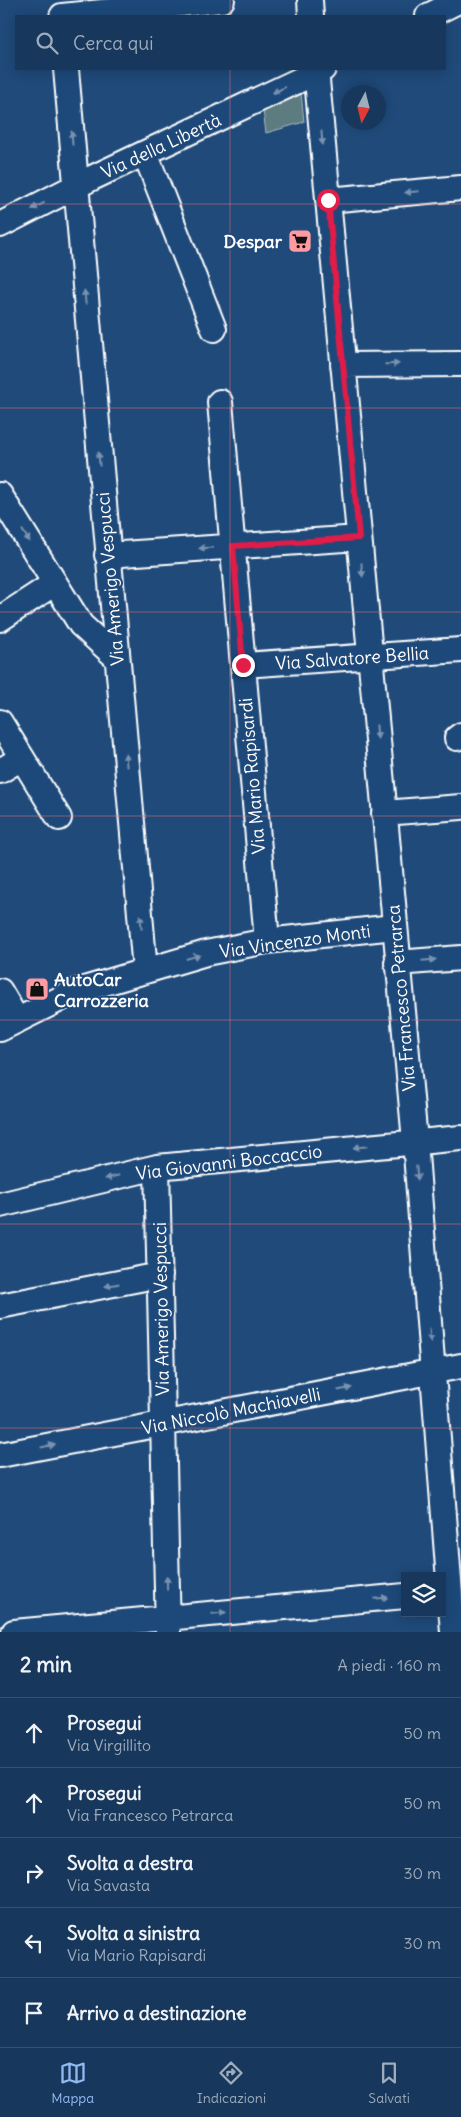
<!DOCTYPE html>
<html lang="it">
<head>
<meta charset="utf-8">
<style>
	:root { --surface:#17385c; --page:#203f62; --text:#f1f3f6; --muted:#9eacbb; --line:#365272; --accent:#90b9f0 }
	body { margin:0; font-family:Delius,sans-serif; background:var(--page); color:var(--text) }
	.controls { position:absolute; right:15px; bottom:15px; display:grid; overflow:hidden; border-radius:0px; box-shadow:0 2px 12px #0003 }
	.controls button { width:45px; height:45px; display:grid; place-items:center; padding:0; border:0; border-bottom:1px solid var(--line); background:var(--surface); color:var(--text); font:25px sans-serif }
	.compass { position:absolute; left:341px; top:85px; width:45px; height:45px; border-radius:50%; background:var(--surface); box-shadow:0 2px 12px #0003; rotate:187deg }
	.stop { position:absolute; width:15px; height:15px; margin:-11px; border:4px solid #e11d48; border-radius:50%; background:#fff }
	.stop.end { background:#e11d48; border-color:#fff; box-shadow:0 1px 5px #0008 }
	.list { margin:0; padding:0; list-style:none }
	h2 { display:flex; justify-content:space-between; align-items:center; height:65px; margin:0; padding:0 20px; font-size:21px }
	h2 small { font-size:16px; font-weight:400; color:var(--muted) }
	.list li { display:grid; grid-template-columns:32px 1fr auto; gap:15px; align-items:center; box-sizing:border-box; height:70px; padding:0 20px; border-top:1px solid var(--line) }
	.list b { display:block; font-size:19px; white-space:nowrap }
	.list p { margin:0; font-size:16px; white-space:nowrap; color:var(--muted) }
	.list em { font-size:16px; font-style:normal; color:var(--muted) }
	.icon { flex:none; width:28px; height:28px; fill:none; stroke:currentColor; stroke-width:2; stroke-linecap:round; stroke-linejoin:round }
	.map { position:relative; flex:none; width:461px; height:1632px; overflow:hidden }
	.search { position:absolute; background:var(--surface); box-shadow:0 2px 12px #0003; left:15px; right:15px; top:15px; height:55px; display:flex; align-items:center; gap:12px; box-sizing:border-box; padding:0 18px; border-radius:0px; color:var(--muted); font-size:19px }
	.sheet { height:415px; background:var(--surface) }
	nav { display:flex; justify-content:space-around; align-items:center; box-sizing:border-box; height:70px; border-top:1px solid var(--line); background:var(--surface); font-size:14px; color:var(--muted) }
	nav a { display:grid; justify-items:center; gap:2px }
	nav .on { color:var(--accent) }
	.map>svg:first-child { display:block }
</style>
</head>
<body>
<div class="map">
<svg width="461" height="1632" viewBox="0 0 461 1632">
	<rect width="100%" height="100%" fill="#1f4a7a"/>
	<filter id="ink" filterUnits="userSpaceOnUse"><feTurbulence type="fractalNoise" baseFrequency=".02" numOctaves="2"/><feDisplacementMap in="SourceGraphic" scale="10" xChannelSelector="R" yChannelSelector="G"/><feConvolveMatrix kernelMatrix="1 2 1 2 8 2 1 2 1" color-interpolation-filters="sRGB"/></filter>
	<g filter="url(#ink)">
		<path fill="#5b7b7f" stroke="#adbdbf" d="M301 92 304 122 266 133 263 110Z"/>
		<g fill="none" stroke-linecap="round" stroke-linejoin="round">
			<g stroke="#fff" stroke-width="28">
				<path id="minor" d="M310 0 311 16
					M62 16 222 0
					M428 16 460 0
					M66 69 145 971
					M316 69 415 1141 453 1632
					M145 153 214 329
					M328 200 461 188
					M0 225 92 178 323 69
					M343 365 461 364
					M220 402 267 941
					M0 495 81 625 117 658
					M107 555 359 538
					M0 619 55 583
					M243 665 461 650
					M0 722 59 818
					M457 738 461 735
					M0 771 22 758
					M384 813 461 807
					M397 963 461 958
					M0 991 17 1020
					M0 1029 74 992 206 953 267 941 394 927
					M157 1167 168 1632
					M0 1205 157 1167 461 1138
					M0 1306 160 1275
					M0 1455 461 1366
					M14 1632 405 1596"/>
			</g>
			<use href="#minor" stroke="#1f4a7a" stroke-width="24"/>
		</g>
		<defs><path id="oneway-solid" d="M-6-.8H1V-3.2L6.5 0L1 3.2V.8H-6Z" transform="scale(1.25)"/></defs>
		<g fill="#7992af">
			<use href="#oneway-solid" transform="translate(279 90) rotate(155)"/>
			<use href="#oneway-solid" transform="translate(72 138) rotate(-94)"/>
			<use href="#oneway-solid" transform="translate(322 138) rotate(85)"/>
			<use href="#oneway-solid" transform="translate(412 192) rotate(175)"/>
			<use href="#oneway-solid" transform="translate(38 206) rotate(153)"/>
			<use href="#oneway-solid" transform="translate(85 297) rotate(-95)"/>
			<use href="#oneway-solid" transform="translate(392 364) rotate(-1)"/>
			<use href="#oneway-solid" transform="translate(99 459) rotate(-95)"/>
			<use href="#oneway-solid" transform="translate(26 536) rotate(58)"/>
			<use href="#oneway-solid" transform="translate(206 548) rotate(176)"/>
			<use href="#oneway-solid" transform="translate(362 570) rotate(85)"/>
			<use href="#oneway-solid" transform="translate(377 732) rotate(85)"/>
			<use href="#oneway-solid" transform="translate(126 760) rotate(-95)"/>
			<use href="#oneway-solid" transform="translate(141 922) rotate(-95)"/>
			<use href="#oneway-solid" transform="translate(193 957) rotate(-16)"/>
			<use href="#oneway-solid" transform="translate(429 960) rotate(-5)"/>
			<use href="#oneway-solid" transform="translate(360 1147) rotate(174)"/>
			<use href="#oneway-solid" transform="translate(417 1173) rotate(85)"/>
			<use href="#oneway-solid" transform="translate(112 1177) rotate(166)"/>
			<use href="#oneway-solid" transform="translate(112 1285) rotate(169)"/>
			<use href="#oneway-solid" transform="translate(430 1335) rotate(85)"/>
			<use href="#oneway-solid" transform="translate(345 1389) rotate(-11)"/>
			<use href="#oneway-solid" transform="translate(48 1446) rotate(-11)"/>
			<use href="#oneway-solid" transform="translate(167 1583) rotate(-91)"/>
			<use href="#oneway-solid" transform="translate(381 1598) rotate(-5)"/>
			<use href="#oneway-solid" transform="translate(219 1613) rotate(-5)"/>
		</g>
	</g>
	<g fill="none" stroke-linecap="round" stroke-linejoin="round" filter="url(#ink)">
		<path stroke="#e11d48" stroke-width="6" d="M243 665 233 546 359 538 328 200"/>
	</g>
	<path fill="none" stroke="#e47373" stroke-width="1" stroke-opacity="0.55" d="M230 0V16M230 69V1632M0 204H461M0 408H461M0 612H461M0 816H461M0 1020H461M0 1224H461M0 1428H461"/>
	<defs>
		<g id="supermarket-square" transform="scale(1.25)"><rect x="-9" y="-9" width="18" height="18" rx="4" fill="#ff9aa2" stroke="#1f4a7a"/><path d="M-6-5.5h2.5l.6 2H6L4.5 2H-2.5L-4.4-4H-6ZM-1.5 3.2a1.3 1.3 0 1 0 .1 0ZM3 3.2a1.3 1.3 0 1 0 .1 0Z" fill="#111"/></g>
		<g id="shop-square" transform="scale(1.25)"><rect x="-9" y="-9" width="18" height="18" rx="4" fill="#ff9aa2" stroke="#1f4a7a"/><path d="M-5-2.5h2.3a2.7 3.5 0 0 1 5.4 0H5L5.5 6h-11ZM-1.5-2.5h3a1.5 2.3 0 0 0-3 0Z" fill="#111"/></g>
	</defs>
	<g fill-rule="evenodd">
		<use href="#supermarket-square" x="300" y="241"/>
		<use href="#shop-square" x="37" y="989"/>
	</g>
	<g text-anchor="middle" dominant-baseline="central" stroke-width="4" stroke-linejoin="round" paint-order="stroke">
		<g font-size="18" fill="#fff" stroke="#1f4a7a">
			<text transform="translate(161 146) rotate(-25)">Via della Libertà</text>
			<text transform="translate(110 579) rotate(-95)">Via Amerigo Vespucci</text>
			<text transform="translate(352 658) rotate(-4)">Via Salvatore Bellia</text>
			<text transform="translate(252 776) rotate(-95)">Via Mario Rapisardi</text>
			<text transform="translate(295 941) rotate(-8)">Via Vincenzo Monti</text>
			<text transform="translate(401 998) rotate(-95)">Via Francesco Petrarca</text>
			<text transform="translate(229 1162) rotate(-7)">Via Giovanni Boccaccio</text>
			<text transform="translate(161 1309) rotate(-91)">Via Amerigo Vespucci</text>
			<text transform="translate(231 1411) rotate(-11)">Via Niccolò Machiavelli</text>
		</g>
		<g font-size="18" font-weight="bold" fill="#fff" stroke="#1f4a7a" text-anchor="end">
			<text x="282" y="241">Despar</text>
			<text x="54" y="979" text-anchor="start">AutoCar<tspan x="54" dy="21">Carrozzeria</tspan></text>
		</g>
	</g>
</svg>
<div class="controls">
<button><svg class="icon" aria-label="layers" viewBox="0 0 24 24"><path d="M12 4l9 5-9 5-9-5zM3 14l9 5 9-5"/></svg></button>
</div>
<svg class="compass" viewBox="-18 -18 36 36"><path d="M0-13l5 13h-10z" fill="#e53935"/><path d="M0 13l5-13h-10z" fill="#9eacbb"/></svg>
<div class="stop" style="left:328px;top:200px"></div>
<div class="stop end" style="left:243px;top:665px"></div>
<div class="search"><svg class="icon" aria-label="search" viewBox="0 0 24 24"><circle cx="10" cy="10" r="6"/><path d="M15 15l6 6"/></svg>Cerca qui</div>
</div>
<section class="sheet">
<h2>2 min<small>A piedi · 160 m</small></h2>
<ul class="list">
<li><svg class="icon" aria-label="ahead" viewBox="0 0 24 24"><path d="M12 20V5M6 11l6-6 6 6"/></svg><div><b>Prosegui</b><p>Via Virgillito</p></div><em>50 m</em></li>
<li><svg class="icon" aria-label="ahead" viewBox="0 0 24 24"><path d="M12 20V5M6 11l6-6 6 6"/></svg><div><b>Prosegui</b><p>Via Francesco Petrarca</p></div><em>50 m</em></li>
<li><svg class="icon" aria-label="right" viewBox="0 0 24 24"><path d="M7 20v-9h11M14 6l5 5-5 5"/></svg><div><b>Svolta a destra</b><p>Via Savasta</p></div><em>30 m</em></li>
<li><svg class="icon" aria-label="left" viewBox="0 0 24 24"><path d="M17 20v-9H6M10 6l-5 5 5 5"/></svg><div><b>Svolta a sinistra</b><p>Via Mario Rapisardi</p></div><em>30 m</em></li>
<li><svg class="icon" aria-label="arrive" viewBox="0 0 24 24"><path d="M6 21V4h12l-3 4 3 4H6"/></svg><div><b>Arrivo a destinazione</b></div></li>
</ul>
</section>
<nav>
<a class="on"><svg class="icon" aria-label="map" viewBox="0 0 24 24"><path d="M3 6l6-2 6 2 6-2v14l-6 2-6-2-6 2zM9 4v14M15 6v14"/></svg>Mappa</a>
<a><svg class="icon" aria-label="directions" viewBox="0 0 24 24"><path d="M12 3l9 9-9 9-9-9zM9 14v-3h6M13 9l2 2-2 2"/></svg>Indicazioni</a>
<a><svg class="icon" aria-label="saved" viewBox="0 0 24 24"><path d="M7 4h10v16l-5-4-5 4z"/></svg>Salvati</a>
</nav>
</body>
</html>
